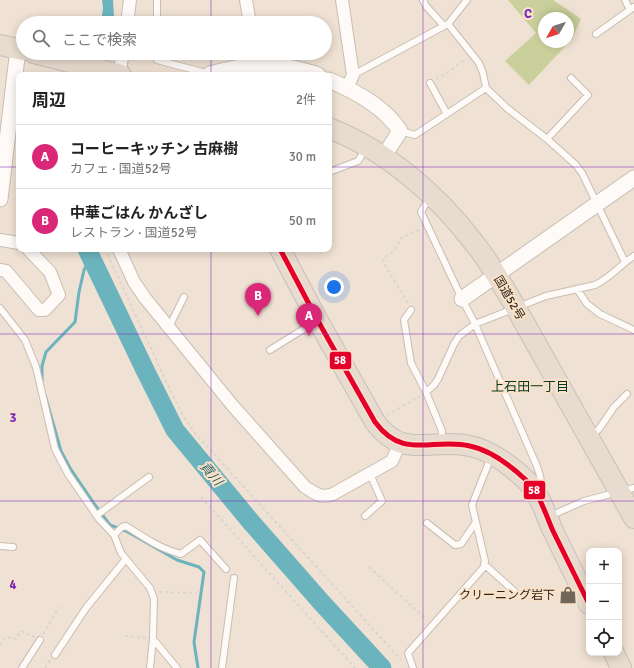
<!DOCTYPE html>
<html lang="ja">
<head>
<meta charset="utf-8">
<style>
	:root { --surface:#fff; --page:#f6f6f6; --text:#222; --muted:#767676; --line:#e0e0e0; --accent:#db2777 }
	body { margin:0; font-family:Signika,"Noto Sans JP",sans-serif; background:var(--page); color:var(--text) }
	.controls { position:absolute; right:12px; bottom:12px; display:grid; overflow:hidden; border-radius:8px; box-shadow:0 2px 10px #0003 }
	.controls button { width:36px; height:36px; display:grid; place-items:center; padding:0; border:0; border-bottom:1px solid var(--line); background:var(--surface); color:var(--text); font:20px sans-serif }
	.compass { position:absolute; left:538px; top:12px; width:36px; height:36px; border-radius:50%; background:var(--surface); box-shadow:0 2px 10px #0003; rotate:231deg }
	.you { position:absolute; left:334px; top:287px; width:14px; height:14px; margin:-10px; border:3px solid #fff; border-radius:50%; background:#1a73e8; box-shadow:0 0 0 6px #1a73e833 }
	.badge { display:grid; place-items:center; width:26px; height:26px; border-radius:50%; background:var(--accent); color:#fff; font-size:13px; font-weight:700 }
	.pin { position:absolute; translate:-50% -33px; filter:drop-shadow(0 1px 2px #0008) }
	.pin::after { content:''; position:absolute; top:21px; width:14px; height:12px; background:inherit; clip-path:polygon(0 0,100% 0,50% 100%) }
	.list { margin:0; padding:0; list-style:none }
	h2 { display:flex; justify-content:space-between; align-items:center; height:52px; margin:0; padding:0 16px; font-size:17px }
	h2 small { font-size:13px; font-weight:400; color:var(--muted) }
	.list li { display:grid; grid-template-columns:26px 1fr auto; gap:12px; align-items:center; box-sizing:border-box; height:64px; padding:0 16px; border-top:1px solid var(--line) }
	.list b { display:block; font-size:15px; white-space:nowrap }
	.list p { margin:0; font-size:13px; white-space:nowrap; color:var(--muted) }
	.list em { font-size:13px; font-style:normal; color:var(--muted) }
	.icon { flex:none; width:22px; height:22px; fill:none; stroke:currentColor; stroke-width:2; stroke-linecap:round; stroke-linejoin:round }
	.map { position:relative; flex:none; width:634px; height:668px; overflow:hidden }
	.search { position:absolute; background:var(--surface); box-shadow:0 2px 10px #0003; left:16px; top:16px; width:316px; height:44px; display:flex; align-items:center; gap:10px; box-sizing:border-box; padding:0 14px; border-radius:22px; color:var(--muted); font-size:15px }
	.panel { position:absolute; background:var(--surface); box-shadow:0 2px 10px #0003; left:16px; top:72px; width:316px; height:180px; border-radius:8px }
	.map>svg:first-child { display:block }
</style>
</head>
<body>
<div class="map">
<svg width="634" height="668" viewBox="0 0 634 668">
	<rect width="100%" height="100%" fill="#efe1d3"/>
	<path fill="#cad09b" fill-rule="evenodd" d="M508 0H553L581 19 572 39 529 85 505 61 536 33ZM544 18H568V42H544Z"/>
	<path fill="#6bb4be" d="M102 0H113L114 17 112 23H101L103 8Z"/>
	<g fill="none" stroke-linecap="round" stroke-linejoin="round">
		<path stroke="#6bb4be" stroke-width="3" d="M42 382V366L46 352 75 322 79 292 84 270 91 257
			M45 395 61 451 70 468 95 505 110 525 126 531 177 560 199 567 204 572 194 642 198 668"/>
		<path stroke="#6bb4be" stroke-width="19" d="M87 249 145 370 175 430 251 522 322 603 382 668"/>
		<g stroke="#c8beb2" stroke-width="8">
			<path id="service" d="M157 0V23
				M423 0 426 6 444 26
				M625 0 630 10
				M448 24 479 63 483 73 486 88 508 109 547 139 576 165 582 173 625 262
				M596 34 634 7
				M157 53V60L210 74
				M353 75 444 26 448 24 467 0
				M430 83 447 114
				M400 131 415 135 486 88
				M547 139 588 95 571 78
				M329 172 358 161 366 148
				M429 198 421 212 462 299 475 324 536 464C539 472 543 481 539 489
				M577 289 587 304 600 314 634 330
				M0 308 25 340 36 367 55 449 68 474 99 519 114 535 122 527 126 526C143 537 161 549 181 554L200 540 226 569
				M411 310 404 320 411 363 426 392 442 431 441 441
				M169 327 184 297
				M270 350 315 322
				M426 392 434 385 438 379 454 344 459 336 475 324 546 296 595 285C610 278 620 265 634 256
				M592 435 599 429 614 407 627 394
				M97 515 149 477
				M365 516 382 501 370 474
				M550 516 584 501 634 488
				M427 523 455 545 461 544 476 522
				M114 535 121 553 150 588 154 599 153 639 150 668
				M0 546 13 547
				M484 564 514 591
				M153 639 177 668
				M55 655 86 608 125 560
				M22 668 40 640
				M222 668 234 578
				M413 668 408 653 484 567 485 561 472 505 491 457"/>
		</g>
		<g stroke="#c8beb2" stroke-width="14">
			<path id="minor" d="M246 0 250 23
				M342 0 353 75 347 88
				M127 23 130 0
				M255 53 257 64
				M119 74 123 53
				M0 240 19 243
				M119 249 134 282 145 298 233 406 305 487C315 493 321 499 333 494L392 461 400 443
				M0 270 6 271 39 310H45L59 295 50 272 28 249"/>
		</g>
		<g stroke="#c8beb2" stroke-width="17">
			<path id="tertiary" d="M210 74C243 65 262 61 297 69 304 71 311 72 318 75
				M329 80C355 91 385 107 400 131L384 156
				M0 199 18 49
				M462 299 634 178"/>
		</g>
		<g stroke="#c7c0b9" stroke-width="22">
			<path id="trunk" d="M0 45 23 50
				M34 53 121 75
				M329 128C387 151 437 194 475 244 491 264 503 286 516 308L634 518
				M280 249 318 321 375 422C404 461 432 437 470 446 490 450 511 466 526 480 540 494 545 513 553 531 565 555 577 580 589 604
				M614 653 621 668"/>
		</g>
		<path stroke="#dad5d1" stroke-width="2" stroke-dasharray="3 3" stroke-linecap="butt" d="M436 79 450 71 465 59
			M105 249 173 396 185 419 195 433 401 660
			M408 303 383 262 384 258 395 250 401 238 421 229
			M387 415 420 396
			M201 497 355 668
			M369 567 427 620
			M159 592 196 593
			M43 634 59 607
			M125 636 146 638
			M0 645 5 637 16 639 21 631 34 637
			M45 668 50 660"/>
		<use href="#service" stroke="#fdfaf8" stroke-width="6"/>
		<use href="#minor" stroke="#fdfaf8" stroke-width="12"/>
		<use href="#tertiary" stroke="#fdfaf8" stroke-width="15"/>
		<use href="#trunk" stroke="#e8dbcf" stroke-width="20"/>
		<g stroke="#fae2c8" stroke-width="8">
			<path id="bus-1" d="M280 249 318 321 375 422C404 461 432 437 470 446 490 450 511 466 526 480 540 494 545 513 553 531 565 555 577 580 589 604"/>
		</g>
		<use href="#bus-1" stroke="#e4002b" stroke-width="5"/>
	</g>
	<path fill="none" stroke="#7b2cbf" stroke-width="1" stroke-opacity="0.55" d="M211 0V23M423 0V668M211 53V75M0 167H19M329 167H634M211 249V668M0 334H634M0 501H634"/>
	<defs>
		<g id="shop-bare" transform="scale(1.38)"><path d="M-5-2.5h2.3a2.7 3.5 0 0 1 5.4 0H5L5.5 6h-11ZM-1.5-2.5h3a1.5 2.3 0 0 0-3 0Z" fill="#70665a" stroke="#fae2c8" stroke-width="2.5" paint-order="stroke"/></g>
	</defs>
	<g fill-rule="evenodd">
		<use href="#shop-bare" x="568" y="595"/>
	</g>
	<g text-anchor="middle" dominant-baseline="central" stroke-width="4" stroke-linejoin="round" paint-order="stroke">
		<g font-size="12" fill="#2c2319" stroke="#fae2c8">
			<text transform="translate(509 298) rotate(60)">国道52号</text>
		</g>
		<g font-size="12" fill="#2c2319" stroke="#fae2c8" text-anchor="end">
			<text x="555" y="595">クリーニング岩下</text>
		</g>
		<g font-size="13" fill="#073928" stroke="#fae2c8">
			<text x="530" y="387">上石田一丁目</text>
		</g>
		<g font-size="13" font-style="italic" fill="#25606b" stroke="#fae2c8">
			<text transform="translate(211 474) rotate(50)">貢川</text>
		</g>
	</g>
	<g font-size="13" text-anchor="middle" font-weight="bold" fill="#7b2cbf" stroke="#fae2c8" stroke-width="4" stroke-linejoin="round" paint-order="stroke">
		<text x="528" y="18">C</text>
		<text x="13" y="422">3</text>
		<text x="13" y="589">4</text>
	</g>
	<g stroke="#fae2c8" stroke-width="1.5">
		<rect x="329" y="351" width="23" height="19" rx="4" fill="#e4002b"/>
		<rect x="523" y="480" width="23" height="20" rx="4" fill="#e4002b"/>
	</g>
	<g font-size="11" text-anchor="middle" font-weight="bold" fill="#fff">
		<text x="340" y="364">58</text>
		<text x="534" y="494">58</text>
	</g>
</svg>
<div class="controls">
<button>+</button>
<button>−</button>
<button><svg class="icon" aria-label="locate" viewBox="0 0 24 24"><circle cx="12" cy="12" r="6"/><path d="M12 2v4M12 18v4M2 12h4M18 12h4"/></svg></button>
</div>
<svg class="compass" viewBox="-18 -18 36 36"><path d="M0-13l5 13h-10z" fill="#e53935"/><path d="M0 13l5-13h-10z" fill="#767676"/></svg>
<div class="you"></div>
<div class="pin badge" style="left:309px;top:336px">A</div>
<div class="pin badge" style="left:258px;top:316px">B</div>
<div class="search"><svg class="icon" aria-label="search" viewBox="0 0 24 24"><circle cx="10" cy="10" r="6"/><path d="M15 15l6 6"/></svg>ここで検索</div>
<section class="panel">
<h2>周辺<small>2件</small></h2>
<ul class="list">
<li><span class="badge">A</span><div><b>コーヒーキッチン 古麻樹</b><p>カフェ · 国道52号</p></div><em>30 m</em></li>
<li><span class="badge">B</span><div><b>中華ごはん かんざし</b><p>レストラン · 国道52号</p></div><em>50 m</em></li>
</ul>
</section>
</div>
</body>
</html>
